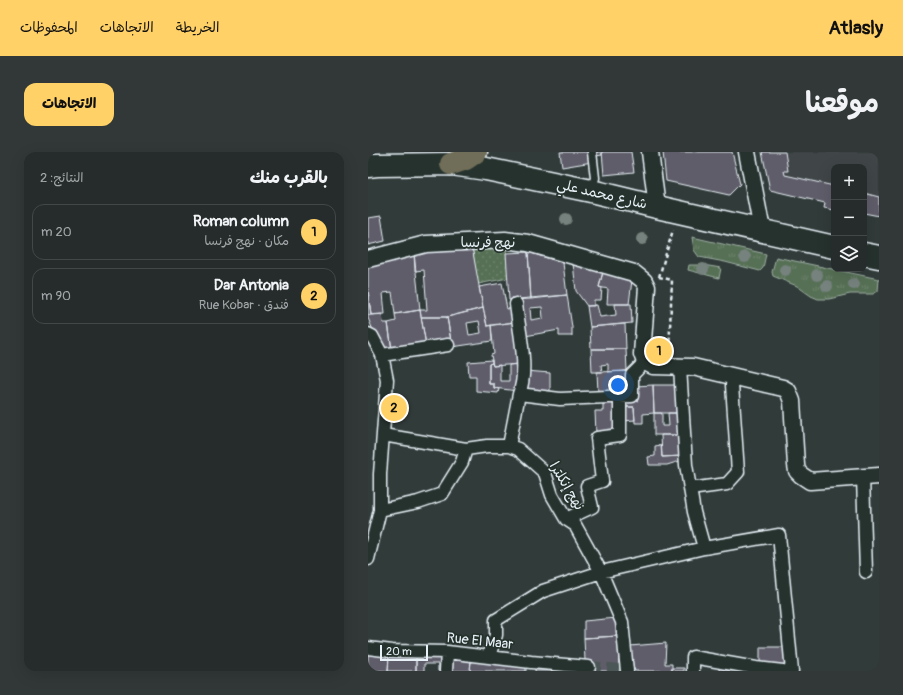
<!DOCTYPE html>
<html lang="ar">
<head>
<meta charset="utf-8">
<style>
	:root { --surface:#252c2b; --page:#313837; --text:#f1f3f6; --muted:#a3a7a9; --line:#424847; --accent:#ffd166 }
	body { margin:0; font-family:Pangolin,"Playpen Sans Arabic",sans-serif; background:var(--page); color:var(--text); direction:rtl }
	.controls { position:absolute; right:12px; top:12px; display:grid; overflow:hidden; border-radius:8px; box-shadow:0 4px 16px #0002 }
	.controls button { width:36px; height:36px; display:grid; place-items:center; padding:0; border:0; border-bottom:1px solid var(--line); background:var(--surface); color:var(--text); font:20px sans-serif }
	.scale { position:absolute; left:12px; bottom:10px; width:48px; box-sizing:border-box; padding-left:4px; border:2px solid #e8f1f8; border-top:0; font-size:11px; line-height:14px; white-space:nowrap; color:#e8f1f8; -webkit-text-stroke:3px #26332d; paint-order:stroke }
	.you { position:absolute; left:250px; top:233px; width:14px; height:14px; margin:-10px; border:3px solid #fff; border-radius:50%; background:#1a73e8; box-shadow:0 0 0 6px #1a73e833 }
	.badge { display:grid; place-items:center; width:26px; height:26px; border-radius:50%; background:var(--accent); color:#111; font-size:13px; font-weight:700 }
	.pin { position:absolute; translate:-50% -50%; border:2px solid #fff; box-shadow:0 1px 4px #0006 }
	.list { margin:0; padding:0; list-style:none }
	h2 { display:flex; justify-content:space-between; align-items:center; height:52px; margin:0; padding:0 16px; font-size:17px }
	h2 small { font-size:13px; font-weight:400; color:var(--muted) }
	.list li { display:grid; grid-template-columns:26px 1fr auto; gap:12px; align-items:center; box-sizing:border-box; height:56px; margin:0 8px 8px; padding:0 8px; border:1px solid var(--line); border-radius:12px }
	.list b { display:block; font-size:15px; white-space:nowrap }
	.list p { margin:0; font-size:13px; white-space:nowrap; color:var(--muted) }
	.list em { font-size:13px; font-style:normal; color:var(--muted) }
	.icon { flex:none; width:22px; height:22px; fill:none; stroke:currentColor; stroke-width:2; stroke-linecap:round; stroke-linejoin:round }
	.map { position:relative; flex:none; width:511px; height:519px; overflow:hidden; direction:ltr; border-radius:12px }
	header { display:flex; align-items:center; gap:24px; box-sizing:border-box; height:56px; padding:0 20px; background:var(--accent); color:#111 }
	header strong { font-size:19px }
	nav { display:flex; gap:22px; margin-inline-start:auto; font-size:14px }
	.intro { display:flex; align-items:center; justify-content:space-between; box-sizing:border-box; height:96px; padding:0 24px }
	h1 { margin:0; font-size:28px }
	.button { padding:10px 18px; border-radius:12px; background:var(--accent); color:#111; font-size:14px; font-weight:700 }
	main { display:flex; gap:24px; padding:0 24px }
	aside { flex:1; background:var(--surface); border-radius:12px; box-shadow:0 4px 16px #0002 }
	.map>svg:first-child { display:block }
</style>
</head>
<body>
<header>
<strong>Atlasly</strong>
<nav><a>الخريطة</a><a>الاتجاهات</a><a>المحفوظات</a></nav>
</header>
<div class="intro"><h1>موقعنا</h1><a class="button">الاتجاهات</a></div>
<main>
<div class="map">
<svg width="511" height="519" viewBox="0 0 511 519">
	<defs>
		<pattern id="grass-tufts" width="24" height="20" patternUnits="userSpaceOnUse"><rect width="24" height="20" fill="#566f54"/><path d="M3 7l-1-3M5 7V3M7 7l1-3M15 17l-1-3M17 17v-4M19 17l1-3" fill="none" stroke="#6e846d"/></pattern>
		<pattern id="garden-dots" width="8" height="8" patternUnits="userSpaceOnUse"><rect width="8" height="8" fill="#566f54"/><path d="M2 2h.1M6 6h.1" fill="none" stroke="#6e846d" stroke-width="1.8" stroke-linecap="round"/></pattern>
	</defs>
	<rect width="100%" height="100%" fill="#313b39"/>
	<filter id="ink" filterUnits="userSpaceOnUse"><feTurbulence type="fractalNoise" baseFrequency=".025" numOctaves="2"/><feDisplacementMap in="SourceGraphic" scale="8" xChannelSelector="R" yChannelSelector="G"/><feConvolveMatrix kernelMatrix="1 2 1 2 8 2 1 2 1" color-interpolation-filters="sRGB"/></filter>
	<g filter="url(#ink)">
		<path fill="#3f4547" d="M394 0H511V64L496 61V15H466V58L456 56 457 51 402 38Z"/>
		<path fill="url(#grass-tufts)" stroke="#9fb0a6" d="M324 85 398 102 395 116 392 119 357 110 331 105 326 98Z
			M408 105 511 127 510 139 505 142H482L461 147H450L443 144 429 134 405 124 404 120Z
			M321 113H335L353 116 351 126 320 118Z"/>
		<path fill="url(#garden-dots)" stroke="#9fb0a6" d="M104 95 138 96 140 126 110 132Z"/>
		<path fill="#5f5d69" stroke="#e8f1f8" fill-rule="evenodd" d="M192 0H234V3L222 5 224 10 194 15Z
			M234 0H263L266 20 236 23Z
			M295 0H364L372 32 361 43 298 29Z
			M394 0H417L420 19H416L417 23 466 34V58L456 56 457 51 402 38Z
			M496 41 511 45V64L496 61Z
			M13 64 17 89 0 93V66Z
			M104 95 115 156 79 165H53L52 158H59L56 118 47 119 46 101Z
			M160 100 195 111 199 143 163 147Z
			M160 100 163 147 141 148 138 101Z
			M46 101 52 158 27 162 24 140 15 141 17 162 3 163 0 138V111Z
			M205 111 235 120 231 135 234 136 233 148H226V154H219L208 139Z
			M235 120 264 128 261 152H239L240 137 231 135Z
			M134 131 139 157 145 156 147 170 119 174 111 135Z
			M0 138 3 163H0Z
			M199 143 204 175V184H191V178L157 184 150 147ZM174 155 175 166 163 168 162 156Z
			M247 152H263L264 171 222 175 219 154 229 153 232 165 248 163Z
			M115 156 119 174 123 173 124 189 84 195 79 165ZM111 169 113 181 101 183 99 171Z
			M52 158 58 193 24 198 20 171 28 169 27 162Z
			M14 162 15 171H20L24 198 14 200 0 166V163Z
			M53 165H79L83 189 58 193Z
			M147 170 152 212 125 214 123 203 126 202 123 173Z
			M257 172 258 197H223L222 175Z
			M223 197H258L259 219 240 220V212L233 213 234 220H224Z
			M124 208V211L121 212V232H126V236L131 237 130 241 108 239V224H101L100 210Z
			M124 211 125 214 132 213V229H141V213L152 212 150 239 126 236V232H121V212Z
			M158 219 182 221V243L160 240 157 235Z
			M259 219V240L230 241 229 220Z
			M285 233H309L311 261H286Z
			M285 233 286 261 275 262V271H267L266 255H255V248L267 234Z
			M249 248 246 280 228 282 227 259H235V249Z
			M255 255H266L267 268 254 269Z
			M286 261H294V274H301L300 261H311L312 283H286Z
			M293 283H312L314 304 294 305Z
			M293 293 294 305 314 304 315 308 299 313H281L280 305 287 304V294Z
			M248 466 250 484 216 486V469Z
			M250 484 251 519H221L217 509 216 486Z
			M298 491 297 512H304V519H267L265 514 262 494Z
			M392 495H419L420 517 392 514Z
			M0 502 21 503 20 519 0 518Z
			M21 503 48 507V519H20Z
			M74 505V519H70V512H56V519H48V507Z
			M82 506 103 509 102 519H81Z
			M103 509 158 515V519H102Z
			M167 515 204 519H167Z
			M304 516H316V519H304Z
			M351 516 380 519H351Z"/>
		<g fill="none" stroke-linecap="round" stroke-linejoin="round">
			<path stroke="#4c5656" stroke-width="12" stroke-dasharray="12 6" stroke-linecap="butt" d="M221 515 251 518"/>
			<g stroke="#e8f1f8" stroke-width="11">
				<path id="service" d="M223 38 227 26 224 0"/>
			</g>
			<g stroke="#e8f1f8" stroke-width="15">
				<path id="pedestrian" d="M0 182 4 184 14 203 19 228 12 322V358L0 407
					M14 203 80 193
					M312 215 318 313 326 360 336 396
					M151 242 192 247 264 244V223L277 210
					M15 283 98 297 119 294H141L150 297 177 321 184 343 198 367 207 373 233 420 254 470 259 519
					M141 294 151 242C161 217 151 179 148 152
					M495 325 498 420
					M322 337 359 332 370 320 364 233
					M12 358 50 350 74 342 94 310 98 297
					M198 367 224 355 219 334 234 329 229 286 252 283V245
					M0 496 24 499 79 500 163 510 221 515
					M121 504 128 483V468L175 439 233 420 336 396 411 383 424 519
					M78 519 79 500
					M325 519V505L388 516 415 519"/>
			</g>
			<g stroke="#e8f1f8" stroke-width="19">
				<path id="minor" d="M282 0 289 55
					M379 0 394 78
					M0 107 58 92 137 88 160 91 266 121 276 129 279 135 274 202 277 210 285 214 325 215 415 236 420 239 424 249 428 313 429 319 433 323 442 329 511 324"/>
			</g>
			<g stroke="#e8f1f8" stroke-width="25">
				<path id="secondary" d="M0 14 9 13 83 12 118 17 223 39 289 55 466 95
					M496 102 511 105"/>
			</g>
			<g stroke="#e8f1f8" stroke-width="25">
				<path id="primary" d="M83 12 98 7 108 0"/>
			</g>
			<path stroke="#e8f1f8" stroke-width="2.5" stroke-dasharray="4 3" stroke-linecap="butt" d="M291 125 304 128 301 200
				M291 125 305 78"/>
			<use href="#service" stroke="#26332d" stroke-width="8"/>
			<use href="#pedestrian" stroke="#26332d" stroke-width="12"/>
			<use href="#minor" stroke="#26332d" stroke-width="16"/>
			<use href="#secondary" stroke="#26332d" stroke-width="22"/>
			<use href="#primary" stroke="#706e59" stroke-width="22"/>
		</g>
		<g fill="#76827e">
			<circle cx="198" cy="67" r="6"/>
			<circle cx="274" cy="87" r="6"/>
			<circle cx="377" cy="105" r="6"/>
			<circle cx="335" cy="117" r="6"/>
			<circle cx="417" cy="118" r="6"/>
			<circle cx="449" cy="123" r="6"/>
			<circle cx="486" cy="132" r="6"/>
			<circle cx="459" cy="134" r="6"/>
		</g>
	</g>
	<g text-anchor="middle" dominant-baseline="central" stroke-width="3.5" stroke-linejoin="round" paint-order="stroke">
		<g font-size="14" fill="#e8f1f8" stroke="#26332d">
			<text transform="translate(234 42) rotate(13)">شارع محمد علي</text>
			<text x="120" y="90">نهج فرنسا</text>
			<text transform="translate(199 334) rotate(59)">نهج إنكلترا</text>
			<text transform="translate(112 489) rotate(6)">Rue El Maar</text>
		</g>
	</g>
</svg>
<div class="controls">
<button>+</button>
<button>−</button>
<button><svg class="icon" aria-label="layers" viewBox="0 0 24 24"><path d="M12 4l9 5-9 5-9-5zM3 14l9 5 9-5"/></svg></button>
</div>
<div class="scale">20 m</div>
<div class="you"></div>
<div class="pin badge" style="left:291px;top:199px">1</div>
<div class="pin badge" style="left:26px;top:256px">2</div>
</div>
<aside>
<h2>بالقرب منك<small>النتائج: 2</small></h2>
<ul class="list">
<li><span class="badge">1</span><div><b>Roman column</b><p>مكان · نهج فرنسا</p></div><em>20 m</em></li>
<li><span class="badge">2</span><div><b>Dar Antonia</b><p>فندق · Rue Kobar</p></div><em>90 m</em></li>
</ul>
</aside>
</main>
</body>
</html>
